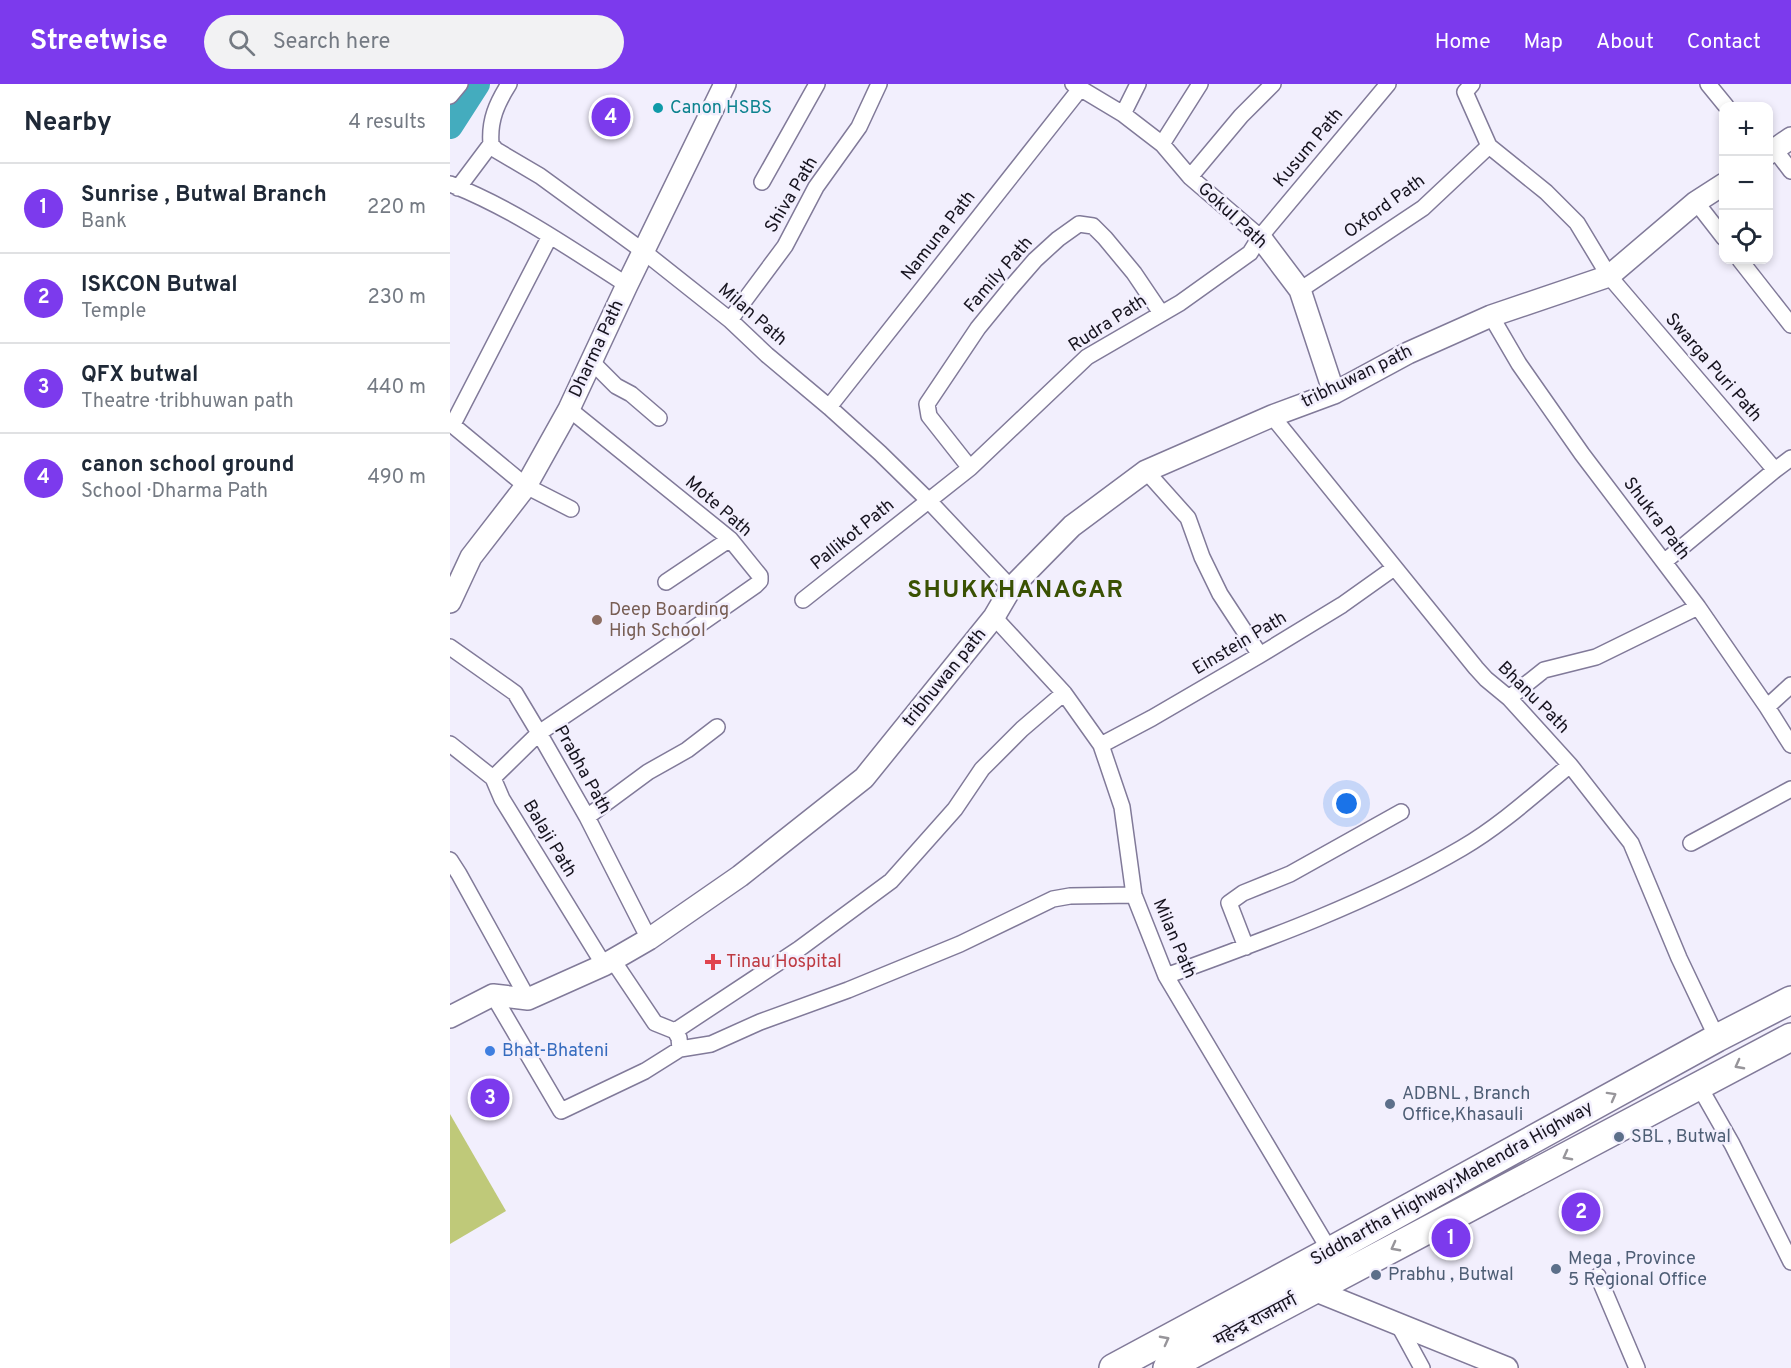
<!DOCTYPE html>
<html lang="en">
<head>
<meta charset="utf-8">
<style>
	:root { --surface:#fff; --page:#f2f2f3; --text:#1f2937; --muted:#747a83; --line:#e0e1e3; --accent:#7c3aed }
	body { margin:0; font-family:Overpass,"Noto Sans Devanagari",sans-serif; background:var(--page); color:var(--text) }
	.controls { position:absolute; right:18px; top:18px; display:grid; overflow:hidden; border-radius:12px; box-shadow:0 3px 9px #0003 }
	.controls button { width:54px; height:54px; display:grid; place-items:center; padding:0; border:0; border-bottom:2px solid var(--line); background:var(--surface); color:var(--text); font:30px sans-serif }
	.you { position:absolute; left:897px; top:720px; width:21px; height:21px; margin:-15px; border:4px solid #fff; border-radius:50%; background:#1a73e8; box-shadow:0 0 0 9px #1a73e833 }
	.badge { display:grid; place-items:center; width:39px; height:39px; border-radius:50%; background:var(--accent); color:#fff; font-size:20px; font-weight:700 }
	.pin { position:absolute; translate:-50% -50%; border:3px solid #fff; box-shadow:0 2px 6px #0006 }
	.list { margin:0; padding:0; list-style:none }
	h2 { display:flex; justify-content:space-between; align-items:center; height:78px; margin:0; padding:0 24px; font-size:26px }
	h2 small { font-size:20px; font-weight:400; color:var(--muted) }
	.list li { display:grid; grid-template-columns:39px 1fr auto; gap:18px; align-items:center; box-sizing:border-box; height:90px; padding:0 24px; border-top:2px solid var(--line) }
	.list b { display:block; font-size:22px; white-space:nowrap }
	.list p { margin:0; font-size:20px; white-space:nowrap; color:var(--muted) }
	.list em { font-size:20px; font-style:normal; color:var(--muted) }
	.icon { flex:none; width:33px; height:33px; fill:none; stroke:currentColor; stroke-width:2; stroke-linecap:round; stroke-linejoin:round }
	.map { position:relative; flex:none; width:1341px; height:1284px; overflow:hidden }
	header { display:flex; align-items:center; gap:36px; box-sizing:border-box; height:84px; padding:0 30px; background:var(--accent); color:#fff }
	header strong { font-size:28px }
	nav { display:flex; gap:33px; margin-inline-start:auto; font-size:21px }
	.search { width:420px; height:54px; background:var(--page); display:flex; align-items:center; gap:15px; box-sizing:border-box; padding:0 21px; border-radius:33px; color:var(--muted); font-size:22px }
	main { display:flex }
	aside { flex:1; background:var(--surface) }
	.map>svg:first-child { display:block }
</style>
</head>
<body>
<header>
<strong>Streetwise</strong>
<div class="search"><svg class="icon" aria-label="search" viewBox="0 0 24 24"><circle cx="10" cy="10" r="6"/><path d="M15 15l6 6"/></svg>Search here</div>
<nav><a>Home</a><a>Map</a><a>About</a><a>Contact</a></nav>
</header>
<main>
<aside>
<h2>Nearby<small>4 results</small></h2>
<ul class="list">
<li><span class="badge">1</span><div><b>Sunrise , Butwal Branch</b><p>Bank</p></div><em>220 m</em></li>
<li><span class="badge">2</span><div><b>ISKCON Butwal</b><p>Temple</p></div><em>230 m</em></li>
<li><span class="badge">3</span><div><b>QFX butwal</b><p>Theatre · tribhuwan path</p></div><em>440 m</em></li>
<li><span class="badge">4</span><div><b>canon school ground</b><p>School · Dharma Path</p></div><em>490 m</em></li>
</ul>
</aside>
<div class="map">
<svg width="1341" height="1284" viewBox="0 0 1341 1284">
	<rect width="100%" height="100%" fill="#f2effd"/>
	<path fill="#bfc979" d="M0 1030 56 1127 0 1160Z"/>
	<g fill="none" stroke-linecap="round" stroke-linejoin="round">
		<path stroke="#44acbe" stroke-width="26" d="M0 42 27 0"/>
		<g stroke="#817a99" stroke-width="18">
			<path id="street" d="M59 0C47 19 39 36 41 60L46 66 90 92 193 167 280 236 317 271 379 323 430 369 478 416 561 504
				M623 0 673 30 712 60 740 93 810 153
				M1258 0 1276 22
				M0 12 10 0
				M673 30 688 0
				M712 60 750 0
				M1039 62 1096 108 1127 139 1159 192 1325 386 1341 374
				M1325 66 1341 87
				M740 93 791 32 823 0
				M312 98 367 0
				M0 100C62 124 121 165 177 201
				M8 104 41 60
				M1246 118 1274 154
				M1290 176 1341 241
				M850 206 973 124 1039 62 1015 8 1022 0
				M1041 232 1069 280 1132 370 1248 523 1317 623 1341 661
				M280 236 335 162 366 103 409 43 429 0
				M142 278 166 302 181 310 209 334
				M379 323 630 5
				M822 332 1026 584 1036 595 1059 614 1120 681 1181 759 1229 874 1267 954
				M0 339 76 402 121 425
				M3 340 100 152
				M520 384 479 332 477 320 528 244 559 206 585 176 608 155 629 140 643 142 655 154 684 189 711 229
				M696 387 738 434 752 473 770 510 810 571
				M1214 478 1325 386
				M216 498 280 455
				M353 516 520 384 637 273 730 219 800 169 810 153 938 0
				M544 533 614 609 651 661 672 723 684 811 716 892 883 1172
				M0 563 65 609 89 649 137 733 199 855
				M1059 614 1094 586 1146 573 1248 523
				M1317 623 1341 601
				M0 660 43 694 52 715 154 881
				M651 661 702 634 810 571 892 521 944 484
				M43 694 89 649 233 552 306 501 310 497V492L280 455 119 325
				M137 733 198 688 237 666 267 643
				M1241 759 1341 705
				M0 776 9 790 78 915
				M796 863 779 819 793 809 840 790 951 728
				M162 875 205 939 225 947
				M716 892C815 856 920 818 1012 764 1050 742 1086 709 1120 681
				M43 911 111 1027 195 987 230 965 229 954 225 947 349 865 441 797 505 725 532 685 572 645 614 609
				M230 965 261 960 310 938 398 906 510 860 603 815 620 812 684 811
				M1249 1002 1282 1060 1341 1178
				M1148 1192 1187 1284
				M948 1240 972 1284"/>
		</g>
		<g stroke="#817a99" stroke-width="24">
			<path id="secondary" d="M1318 70 1341 54
				M810 153 850 206 884 309
				M0 518 21 473 76 402 119 325 177 201 275 0
				M0 933 43 911 78 915 154 881 199 855 290 792 414 694 544 533 561 504 622 442 696 387 822 332 884 309 958 269 1041 232 1159 192 1246 118 1274 100
				M856 1197 864 1206 1057 1284"/>
		</g>
		<g stroke="#817a99" stroke-width="30">
			<path id="highway" d="M663 1284 880 1167 1267 954 1341 916
				M717 1284 1341 953"/>
		</g>
		<use href="#street" stroke="#fff" stroke-width="15"/>
		<use href="#secondary" stroke="#fff" stroke-width="21"/>
		<use href="#highway" stroke="#fff" stroke-width="27"/>
	</g>
	<defs><path id="oneway-chevron" d="M-2-3.5L2.5 0L-2 3.5" fill="none" stroke-width="1.6" stroke-linecap="round" stroke-linejoin="round" transform="scale(1.5)"/></defs>
	<g stroke="#97959a">
		<use href="#oneway-chevron" transform="translate(1289 981) rotate(152)"/>
		<use href="#oneway-chevron" transform="translate(1162 1012) rotate(-29)"/>
		<use href="#oneway-chevron" transform="translate(1117 1072) rotate(152)"/>
		<use href="#oneway-chevron" transform="translate(945 1163) rotate(152)"/>
		<use href="#oneway-chevron" transform="translate(715 1256) rotate(-28)"/>
	</g>
	<circle fill="#0f9aa8" stroke="#f2effd" stroke-width="2" cx="208" cy="24" r="6"/>
	<circle fill="#8d6e63" stroke="#f2effd" stroke-width="2" cx="147" cy="536" r="6"/>
	<path fill="#e0444e" stroke="#f2effd" stroke-width="2" d="M260 869h6v6h6v6h-6v6h-6v-6h-6v-6h6z"/>
	<circle fill="#3f7fe0" stroke="#f2effd" stroke-width="2" cx="40" cy="967" r="6"/>
	<g fill="#5c6f8a" stroke="#f2effd" stroke-width="2">
		<circle cx="940" cy="1020" r="6"/>
		<circle cx="1169" cy="1053" r="6"/>
		<circle cx="1106" cy="1185" r="6"/>
		<circle cx="926" cy="1191" r="6"/>
	</g>
	<g text-anchor="middle" dominant-baseline="central" stroke-width="5" stroke-linejoin="round" paint-order="stroke">
		<g font-size="18" fill="#0d838f" stroke="#f2effd" text-anchor="start">
			<text x="220" y="24">Canon HSBS</text>
		</g>
		<g font-size="18" fill="#17141f" stroke="#f2effd">
			<text transform="translate(859 64) rotate(-50)">Kusum Path</text>
			<text transform="translate(342 111) rotate(-59)">Shiva Path</text>
			<text transform="translate(935 123) rotate(-36)">Oxford Path</text>
			<text transform="translate(782 132) rotate(43)">Gokul Path</text>
			<text transform="translate(489 152) rotate(-52)">Namuna Path</text>
			<text transform="translate(549 191) rotate(-49)">Family Path</text>
			<text transform="translate(302 231) rotate(41)">Milan Path</text>
			<text transform="translate(658 240) rotate(-33)">Rudra Path</text>
			<text transform="translate(147 265) rotate(-65)">Dharma Path</text>
			<text transform="translate(1263 284) rotate(49)">Swarga Puri Path</text>
			<text transform="translate(907 293) rotate(-26)">tribhuwan path</text>
			<text transform="translate(268 423) rotate(41)">Mote Path</text>
			<text transform="translate(1206 435) rotate(53)">Shukra Path</text>
			<text transform="translate(403 451) rotate(-39)">Pallikot Path</text>
			<text transform="translate(790 560) rotate(-31)">Einstein Path</text>
			<text transform="translate(495 594) rotate(-51)">tribhuwan path</text>
			<text transform="translate(1083 614) rotate(45)">Bhanu Path</text>
			<text transform="translate(132 686) rotate(61)">Prabha Path</text>
			<text transform="translate(99 755) rotate(59)">Balaji Path</text>
			<text transform="translate(724 855) rotate(67)">Milan Path</text>
			<text transform="translate(1002 1100) rotate(-29)">Siddhartha Highway;Mahendra Highway</text>
			<text transform="translate(806 1237) rotate(-28)">महेन्द्र राजमार्ग</text>
		</g>
		<g font-size="18" fill="#785e54" stroke="#f2effd" text-anchor="start">
			<text x="159" y="526">Deep Boarding<tspan x="159" dy="21">High School</tspan></text>
		</g>
		<g font-size="18" fill="#be3a42" stroke="#f2effd" text-anchor="start">
			<text x="276" y="878">Tinau Hospital</text>
		</g>
		<g font-size="18" fill="#366cbe" stroke="#f2effd" text-anchor="start">
			<text x="52" y="967">Bhat-Bhateni</text>
		</g>
		<g font-size="18" fill="#4e5e75" stroke="#f2effd" text-anchor="start">
			<text x="952" y="1010">ADBNL , Branch<tspan x="952" dy="21">Office,Khasauli</tspan></text>
			<text x="1181" y="1053">SBL , Butwal</text>
			<text x="1118" y="1175">Mega , Province<tspan x="1118" dy="21">5 Regional Office</tspan></text>
			<text x="938" y="1191">Prabhu , Butwal</text>
		</g>
		<g font-size="24" font-weight="bold" letter-spacing="1.5" fill="#3a5103" stroke="#f2effd">
			<text x="566" y="507">SHUKKHANAGAR</text>
		</g>
	</g>
</svg>
<div class="controls">
<button>+</button>
<button>−</button>
<button><svg class="icon" aria-label="locate" viewBox="0 0 24 24"><circle cx="12" cy="12" r="6"/><path d="M12 2v4M12 18v4M2 12h4M18 12h4"/></svg></button>
</div>
<div class="you"></div>
<div class="pin badge" style="left:1001px;top:1154px">1</div>
<div class="pin badge" style="left:1131px;top:1128px">2</div>
<div class="pin badge" style="left:40px;top:1014px">3</div>
<div class="pin badge" style="left:161px;top:33px">4</div>
</div>
</main>
</body>
</html>
